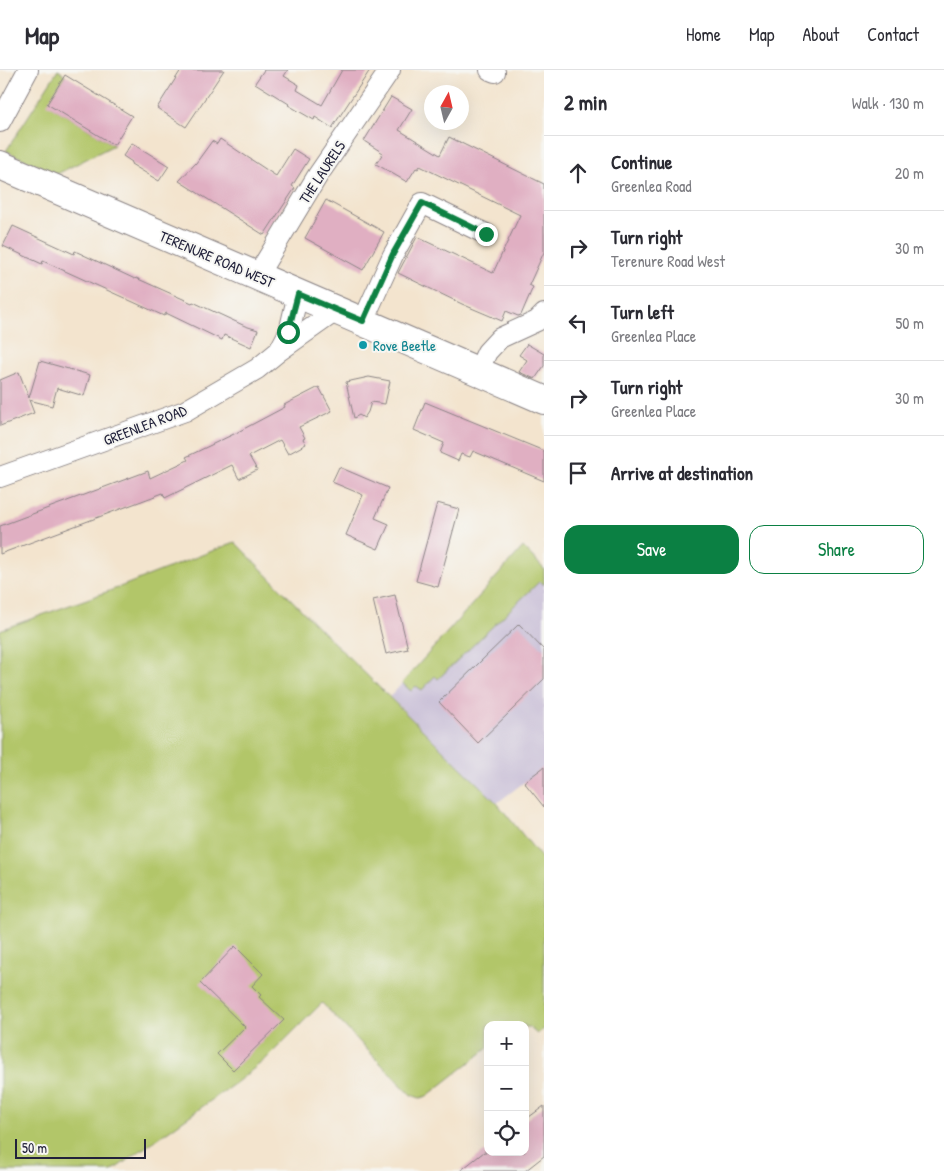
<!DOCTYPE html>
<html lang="en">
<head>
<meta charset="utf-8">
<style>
	:root { --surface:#fff; --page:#f2f2f3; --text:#2b2b33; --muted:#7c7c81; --line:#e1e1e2; --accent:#0b8043 }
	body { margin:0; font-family:"Patrick Hand",sans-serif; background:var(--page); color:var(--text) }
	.controls { position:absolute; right:15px; bottom:15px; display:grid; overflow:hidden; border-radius:10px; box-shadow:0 5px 20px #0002 }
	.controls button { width:45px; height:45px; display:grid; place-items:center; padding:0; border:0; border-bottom:1px solid var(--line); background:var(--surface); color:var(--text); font:25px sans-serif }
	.compass { position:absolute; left:424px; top:15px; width:45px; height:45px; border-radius:50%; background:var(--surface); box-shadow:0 5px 20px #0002; rotate:8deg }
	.scale { position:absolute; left:15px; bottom:12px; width:131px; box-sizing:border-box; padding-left:5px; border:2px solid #22223b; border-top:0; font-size:14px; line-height:18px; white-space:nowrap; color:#22223b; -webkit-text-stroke:4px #f6f6f2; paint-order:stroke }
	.stop { position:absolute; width:15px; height:15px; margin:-11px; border:4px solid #0b8043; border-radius:50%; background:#fff }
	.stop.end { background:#0b8043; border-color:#fff; box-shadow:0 1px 5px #0008 }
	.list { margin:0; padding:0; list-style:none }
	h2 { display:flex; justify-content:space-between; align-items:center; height:65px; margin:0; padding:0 20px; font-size:21px }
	h2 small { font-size:16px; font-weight:400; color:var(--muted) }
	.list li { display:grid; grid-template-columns:32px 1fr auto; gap:15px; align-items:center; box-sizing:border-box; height:75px; padding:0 20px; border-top:1px solid var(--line) }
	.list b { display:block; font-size:19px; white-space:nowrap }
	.list p { margin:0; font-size:16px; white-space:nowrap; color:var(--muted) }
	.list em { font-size:16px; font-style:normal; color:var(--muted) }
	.actions { display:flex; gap:10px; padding:15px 20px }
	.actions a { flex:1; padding:11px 0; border:1px solid var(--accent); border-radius:15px; text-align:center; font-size:18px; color:var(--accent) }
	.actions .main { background:var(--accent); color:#fff }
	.icon { flex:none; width:28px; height:28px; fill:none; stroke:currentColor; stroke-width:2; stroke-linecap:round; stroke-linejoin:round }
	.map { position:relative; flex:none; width:544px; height:1101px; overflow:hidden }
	header { display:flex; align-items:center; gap:30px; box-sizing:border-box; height:70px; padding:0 25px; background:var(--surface); border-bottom:1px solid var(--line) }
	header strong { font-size:24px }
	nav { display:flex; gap:28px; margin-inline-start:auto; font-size:18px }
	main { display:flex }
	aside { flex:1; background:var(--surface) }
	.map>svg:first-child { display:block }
</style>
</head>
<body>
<header>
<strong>Map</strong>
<nav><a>Home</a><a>Map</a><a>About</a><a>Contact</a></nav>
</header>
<main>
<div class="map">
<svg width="544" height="1101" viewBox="0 0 544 1101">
	<rect width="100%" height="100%" fill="#f6f6f2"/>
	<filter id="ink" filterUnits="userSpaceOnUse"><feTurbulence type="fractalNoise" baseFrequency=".02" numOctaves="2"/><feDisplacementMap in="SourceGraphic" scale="10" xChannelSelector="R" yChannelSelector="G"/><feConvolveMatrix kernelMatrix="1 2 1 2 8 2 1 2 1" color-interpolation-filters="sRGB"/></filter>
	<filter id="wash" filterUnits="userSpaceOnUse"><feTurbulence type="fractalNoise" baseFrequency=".0096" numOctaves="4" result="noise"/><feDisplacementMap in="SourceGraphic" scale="20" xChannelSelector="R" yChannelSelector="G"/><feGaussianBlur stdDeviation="1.12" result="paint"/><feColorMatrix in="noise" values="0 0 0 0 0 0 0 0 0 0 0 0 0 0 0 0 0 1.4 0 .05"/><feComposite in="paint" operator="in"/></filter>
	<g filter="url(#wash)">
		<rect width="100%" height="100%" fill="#f3e4ce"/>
		<path fill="#c9bfd7" d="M523 477 544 499V697L497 733 390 627Z"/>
		<path fill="#b2c669" stroke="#6a7452" d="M58 0 65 5 48 34 114 75 57 104 6 81Z
			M235 472 324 563 497 733 544 791V959L537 964 529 957H525V955H488V978L427 1026 420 1028 411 1025 322 933 267 988 237 1012 112 1101H0V560L112 520Z
			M523 477 544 499V515L540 511 438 609 435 606 422 620 416 616 411 621 402 613Z"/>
		<g id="blocks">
			<path fill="#e0afc2" d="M181 0H224L186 57 157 38Z
				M264 0H288L284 6 299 15 297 20 322 35 342 0H370L332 58 315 47 314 50 288 35 289 34 255 13Z
				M65 5 132 46 114 75 47 34Z
				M391 27 412 39 399 60 440 85 449 67 544 114V182L529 215 533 217 521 245 518 246 506 241 502 251 462 234 398 203 417 167 493 203 520 145 420 96 418 99 416 98 407 112 376 94 383 83 364 71Z
				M220 69 276 106 293 79 309 89 292 116 295 118 264 165 179 111 196 93 212 71 217 74Z
				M132 73 169 96 159 111 131 94 132 92 123 86Z
				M326 130 384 162 363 200 305 168Z
				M13 156 74 184 75 181 135 209 136 208 192 233 193 232 245 256 258 260 251 277 224 265 222 270 166 243 164 246 43 191 42 194 3 176Z
				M527 274 544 284V296L535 309 519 302 527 290 519 285Z
				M40 291 90 305 84 326 57 318 52 336 29 330 34 343 0 356V310L19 302 29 328Z
				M369 307 390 311 385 334 371 332 368 342 364 348 359 345 354 348 346 312Z
				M319 317 332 341 299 357 305 368 303 369 306 374 288 384 280 370 249 386 257 400 239 409 232 395 165 428 163 423 0 484V456L148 401 150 408 188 390 186 387 236 363 285 337 284 335Z
				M425 332 544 381V411L473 381 470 387 461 384 458 391 440 383 444 373 414 360Z
				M339 397 388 418 375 448 389 454 378 479 346 465 363 425 332 412Z
				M437 433 459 439 438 517 416 511Z
				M395 525 408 579 386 584 373 530Z
				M519 554 544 580V609L478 673 439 632Z
				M544 697V737L524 712Z
				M235 876 263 904 252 916 261 925 259 927 284 950 233 1000 217 984 245 957 200 913Z
				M544 1036V1086L525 1101H460L484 1082H525V1050Z"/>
		</g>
	</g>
	<g filter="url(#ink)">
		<use href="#blocks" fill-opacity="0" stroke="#8a8384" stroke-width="1"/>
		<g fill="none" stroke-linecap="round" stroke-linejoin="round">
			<g stroke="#8a8384" stroke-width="22">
				<path id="minor" d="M490 0 495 2
					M0 52 28 0
					M257 206 318 105 390 0
					M363 251 393 185 422 133 486 164
					M279 281 289 262 298 224
					M478 301 487 282 500 268 537 251 544 244
					M0 407 185 341 257 299 279 281 337 240"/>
			</g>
			<g stroke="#8a8384" stroke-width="30">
				<path id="secondary" d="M0 95 544 330"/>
			</g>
			<use href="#minor" stroke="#fff" stroke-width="20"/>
			<use href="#secondary" stroke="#fff" stroke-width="28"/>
		</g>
	</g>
	<g fill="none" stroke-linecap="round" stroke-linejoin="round" filter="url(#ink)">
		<path stroke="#0b8043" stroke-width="6" d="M288 262 298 224 363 251 393 184 422 133 486 164"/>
	</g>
	<circle fill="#0f9aa8" stroke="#f6f6f2" stroke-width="2" cx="363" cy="275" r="5"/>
	<g text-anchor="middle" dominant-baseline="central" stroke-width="4" stroke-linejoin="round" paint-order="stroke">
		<g font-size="15" fill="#22223b" stroke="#f6f6f2">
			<text transform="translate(322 102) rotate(-57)">THE LAURELS</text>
			<text transform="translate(217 189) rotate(23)">TERENURE ROAD WEST</text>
			<text transform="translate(145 355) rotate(-21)">GREENLEA ROAD</text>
		</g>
		<g font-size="15" fill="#0d838f" stroke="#f6f6f2" text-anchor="start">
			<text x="373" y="275">Rove Beetle</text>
		</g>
	</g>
</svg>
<div class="controls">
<button>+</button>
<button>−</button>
<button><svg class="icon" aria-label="locate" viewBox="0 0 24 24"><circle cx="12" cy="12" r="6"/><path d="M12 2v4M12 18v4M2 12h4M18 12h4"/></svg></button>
</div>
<svg class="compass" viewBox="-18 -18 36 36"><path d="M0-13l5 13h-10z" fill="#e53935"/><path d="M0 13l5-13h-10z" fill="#7c7c81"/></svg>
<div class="scale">50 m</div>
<div class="stop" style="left:288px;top:262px"></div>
<div class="stop end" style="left:486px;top:164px"></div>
</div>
<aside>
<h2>2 min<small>Walk · 130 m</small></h2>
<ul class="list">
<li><svg class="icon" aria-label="ahead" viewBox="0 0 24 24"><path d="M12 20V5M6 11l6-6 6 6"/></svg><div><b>Continue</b><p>Greenlea Road</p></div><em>20 m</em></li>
<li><svg class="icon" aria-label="right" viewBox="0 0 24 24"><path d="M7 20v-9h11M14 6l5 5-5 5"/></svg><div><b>Turn right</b><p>Terenure Road West</p></div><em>30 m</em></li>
<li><svg class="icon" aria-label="left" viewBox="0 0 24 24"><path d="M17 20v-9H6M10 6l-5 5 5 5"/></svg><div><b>Turn left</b><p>Greenlea Place</p></div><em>50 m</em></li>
<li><svg class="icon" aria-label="right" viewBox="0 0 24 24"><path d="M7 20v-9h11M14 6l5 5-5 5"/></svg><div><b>Turn right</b><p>Greenlea Place</p></div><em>30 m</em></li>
<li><svg class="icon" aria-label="arrive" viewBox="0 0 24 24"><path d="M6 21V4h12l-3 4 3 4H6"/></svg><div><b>Arrive at destination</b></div></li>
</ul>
<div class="actions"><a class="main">Save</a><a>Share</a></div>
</aside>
</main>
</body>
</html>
